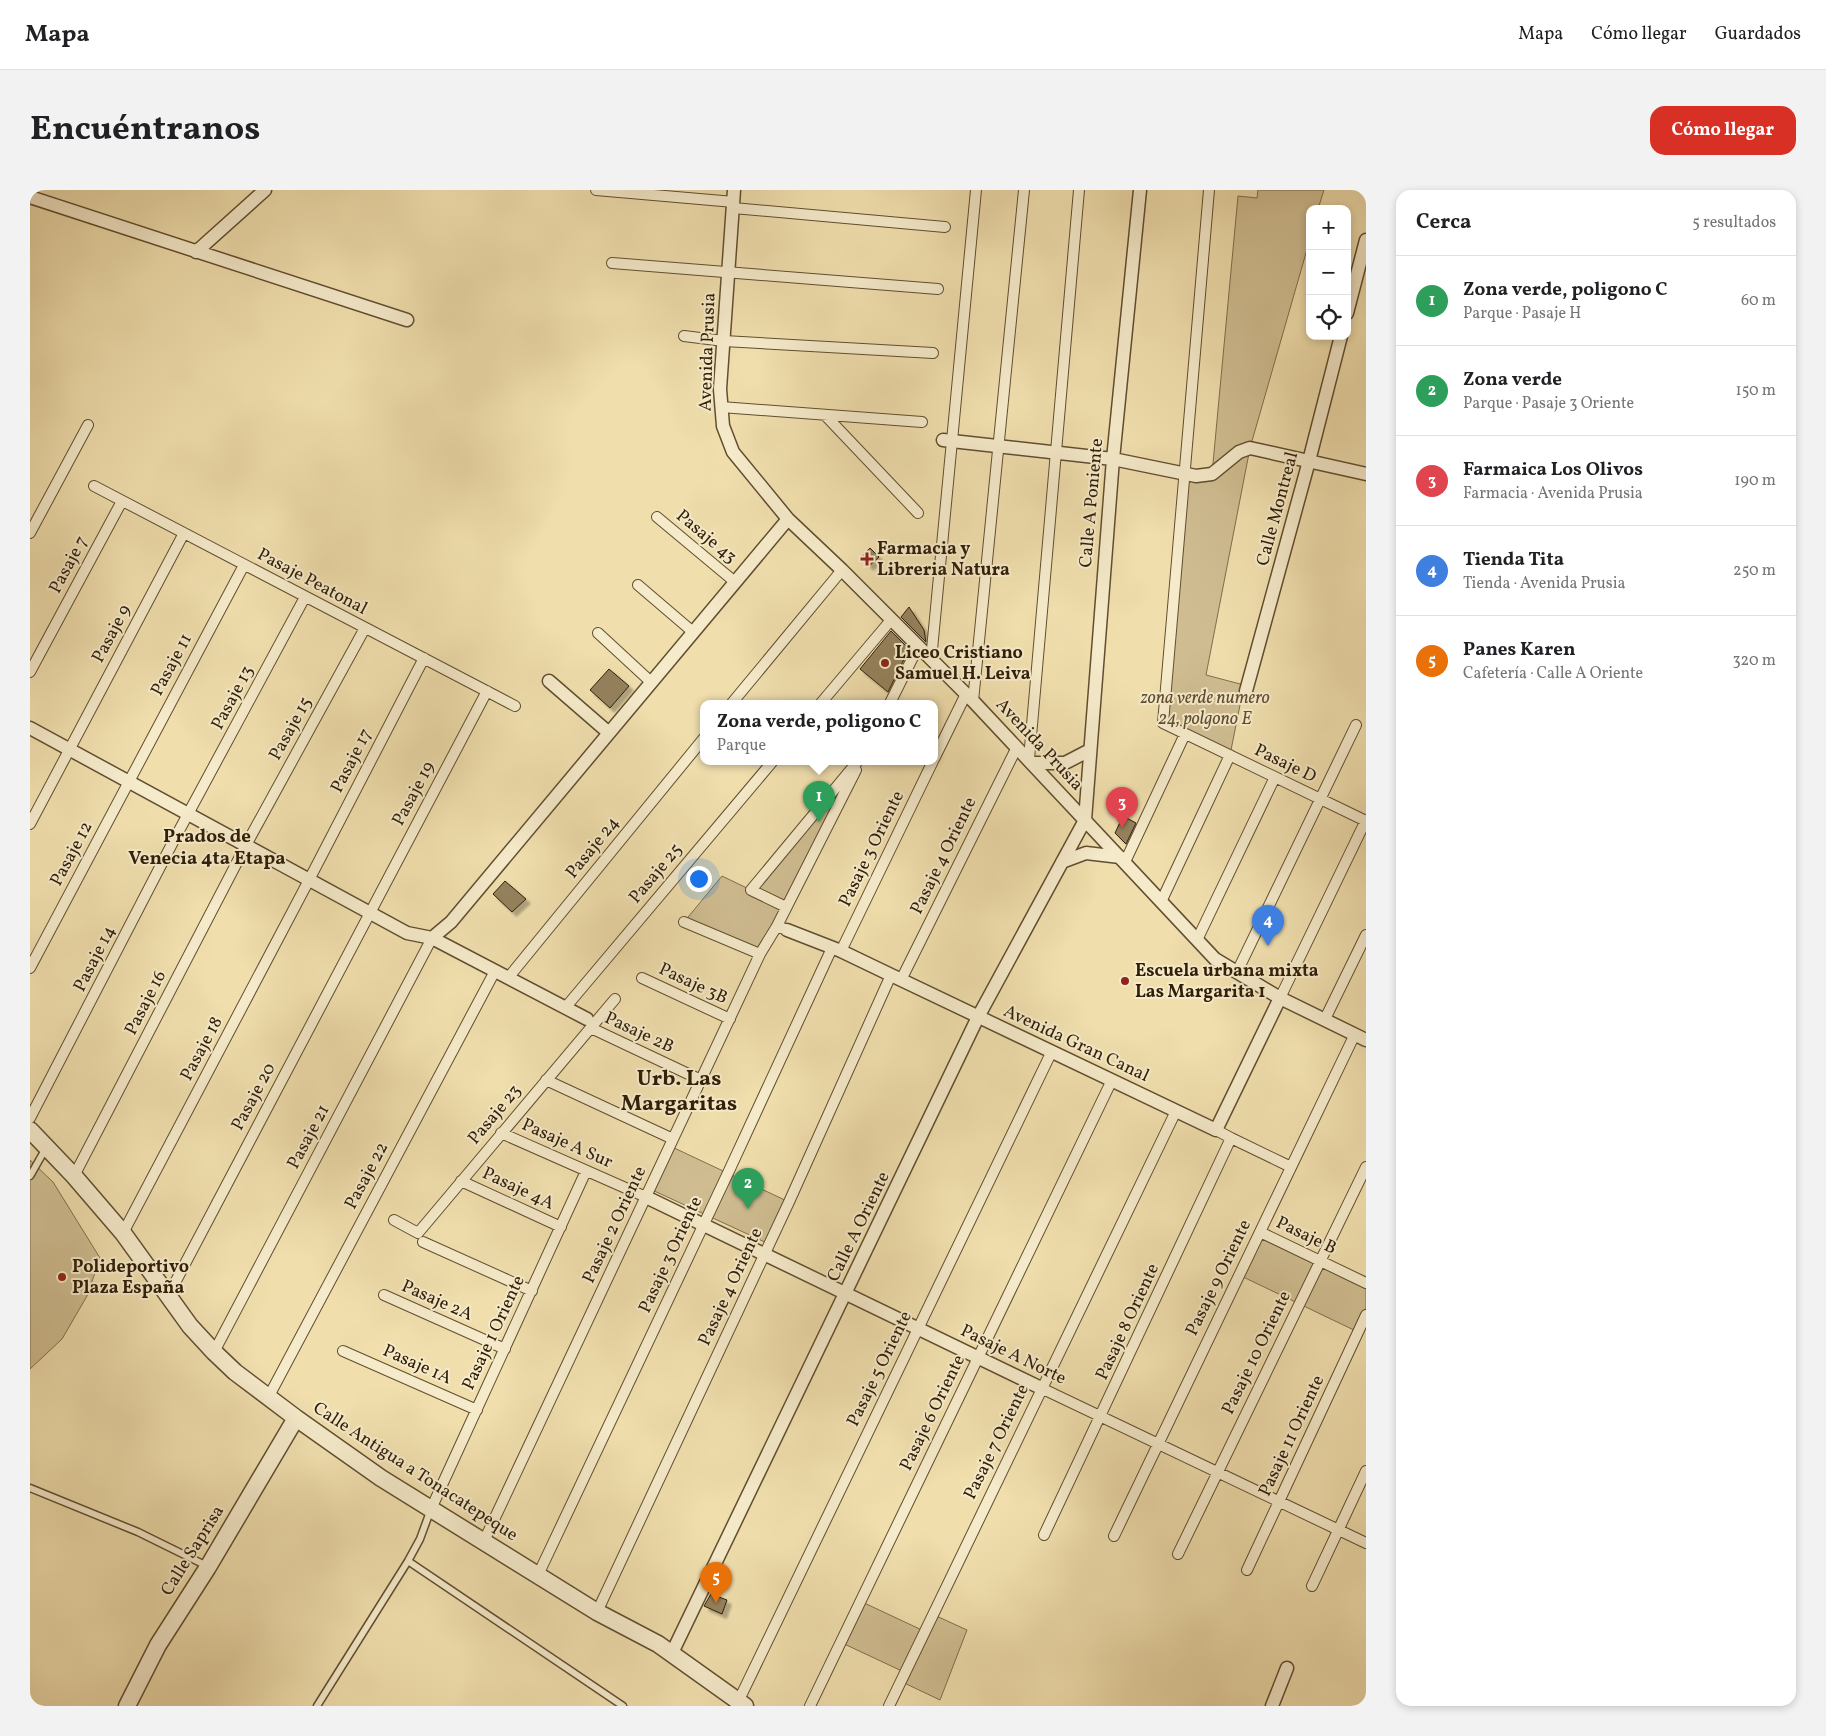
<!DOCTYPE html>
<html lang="es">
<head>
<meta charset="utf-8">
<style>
	:root { --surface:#fff; --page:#f2f2f2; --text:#202124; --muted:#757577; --line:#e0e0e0; --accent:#d93025 }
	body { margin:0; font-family:Vollkorn,serif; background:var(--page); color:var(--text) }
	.controls { position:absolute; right:15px; top:15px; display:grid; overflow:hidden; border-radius:10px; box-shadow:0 2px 8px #0003 }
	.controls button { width:45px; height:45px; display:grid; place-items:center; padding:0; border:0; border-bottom:1px solid var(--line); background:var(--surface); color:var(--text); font:25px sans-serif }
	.you { position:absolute; left:668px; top:688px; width:18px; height:18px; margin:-12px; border:4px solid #fff; border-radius:50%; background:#1a73e8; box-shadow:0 0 0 8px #1a73e833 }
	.badge { display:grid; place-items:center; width:32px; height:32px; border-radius:50%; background:var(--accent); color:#fff; font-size:16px; font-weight:700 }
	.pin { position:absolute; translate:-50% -41px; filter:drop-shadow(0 1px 2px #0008) }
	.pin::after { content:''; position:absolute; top:26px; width:18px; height:15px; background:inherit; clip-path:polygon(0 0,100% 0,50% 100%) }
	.popup { position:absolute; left:670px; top:510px; width:238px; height:65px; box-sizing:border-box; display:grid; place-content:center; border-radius:10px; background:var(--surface); filter:drop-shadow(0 1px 4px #0005); font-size:16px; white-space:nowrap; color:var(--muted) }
	.popup b { font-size:19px; color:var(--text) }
	.popup::after { content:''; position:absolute; left:50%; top:100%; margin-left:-10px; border:10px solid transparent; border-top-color:var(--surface) }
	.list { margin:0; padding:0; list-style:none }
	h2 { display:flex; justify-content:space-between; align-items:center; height:65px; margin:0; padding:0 20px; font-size:21px }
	h2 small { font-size:16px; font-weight:400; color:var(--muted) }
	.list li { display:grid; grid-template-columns:32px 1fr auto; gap:15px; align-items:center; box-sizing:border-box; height:90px; padding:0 20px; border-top:1px solid var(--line) }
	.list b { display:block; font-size:19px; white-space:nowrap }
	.list p { margin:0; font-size:16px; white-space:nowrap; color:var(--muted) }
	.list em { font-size:16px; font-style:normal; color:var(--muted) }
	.icon { flex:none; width:28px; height:28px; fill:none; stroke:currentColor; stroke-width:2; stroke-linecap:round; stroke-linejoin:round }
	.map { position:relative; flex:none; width:1336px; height:1516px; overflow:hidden; border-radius:15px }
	header { display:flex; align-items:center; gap:30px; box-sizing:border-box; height:70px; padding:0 25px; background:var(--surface); border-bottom:1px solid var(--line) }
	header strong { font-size:24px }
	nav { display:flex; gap:28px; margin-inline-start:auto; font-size:18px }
	.intro { display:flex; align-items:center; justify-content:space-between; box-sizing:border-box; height:120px; padding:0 30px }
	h1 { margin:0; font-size:35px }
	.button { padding:12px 22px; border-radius:15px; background:var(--accent); color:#fff; font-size:18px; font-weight:700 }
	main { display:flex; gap:30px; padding:0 30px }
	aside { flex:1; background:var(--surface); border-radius:15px; box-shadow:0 2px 8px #0003 }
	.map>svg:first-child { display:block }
</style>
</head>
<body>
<header>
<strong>Mapa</strong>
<nav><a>Mapa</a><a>Cómo llegar</a><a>Guardados</a></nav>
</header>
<div class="intro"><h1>Encuéntranos</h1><a class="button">Cómo llegar</a></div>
<main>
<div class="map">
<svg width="1336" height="1516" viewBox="0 0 1336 1516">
	<defs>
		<filter id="shadow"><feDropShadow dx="4.5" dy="4.5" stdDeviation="1" flood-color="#0004"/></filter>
	</defs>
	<rect width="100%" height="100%" fill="#f0dead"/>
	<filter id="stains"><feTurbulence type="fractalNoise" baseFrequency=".004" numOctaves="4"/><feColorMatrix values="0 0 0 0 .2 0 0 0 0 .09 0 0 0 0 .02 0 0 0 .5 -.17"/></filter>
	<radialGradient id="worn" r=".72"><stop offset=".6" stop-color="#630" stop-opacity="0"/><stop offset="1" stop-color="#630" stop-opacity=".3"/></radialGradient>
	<path fill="#cfbd91" stroke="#806e4c" d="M1228 0H1294L1288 19H1280V49L1220 258 1176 485 1214 495 1200 565 1133 533 1155 284H1182L1208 6 1227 8Z
		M828 571 730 764 654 732 692 686 721 700Z
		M640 956 759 1012 739 1054 620 999Z
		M0 970 23 992 70 1068 57 1106 32 1149 0 1179Z
		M1230 1042 1336 1093V1125L1328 1142 1209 1085Z
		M830 1411 894 1441 902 1424 937 1440 910 1510 870 1491 874 1482 810 1452Z"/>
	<path fill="#94825d" stroke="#301e07" filter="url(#shadow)" d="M840 358 849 367 839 376 831 368Z
		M879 417 894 440 896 452 871 427Z
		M861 441 879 459 858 502 830 479Z
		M579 479 599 496 580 518 560 500Z
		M1093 626 1106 633 1096 654 1085 643Z
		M475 691 496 709 482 722 463 704Z
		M681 1404 697 1410 692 1424 674 1416Z"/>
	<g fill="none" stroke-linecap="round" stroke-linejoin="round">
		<g stroke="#604e30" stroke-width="9">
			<path id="service" d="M0 986 16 958
				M0 1298 108 1342 177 1376
				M378 1371 593 1516
				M287 1516 378 1371 390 1349 401 1319"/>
		</g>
		<g stroke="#604e30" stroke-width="12">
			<path id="pedestrian" d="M566 0 704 12
				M1179 0 1133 533 1336 631
				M703 18 915 37
				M582 73 908 99
				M654 146 694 151 903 163
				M691 217 892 232
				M795 225 888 323
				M64 296 485 516
				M627 327 705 392
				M0 343 58 235
				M608 395 663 442
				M568 443 621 492
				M901 470 946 0
				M0 482 92 311
				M943 511 994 0
				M702 513 812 380
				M791 513 861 430
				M860 513 888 457
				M904 569 936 504
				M999 569 1049 0
				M0 634 154 343
				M1095 672 1155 544
				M1131 712 1200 565
				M756 717 721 700 828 571
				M654 732 730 764
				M747 736 826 580
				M1167 750 1245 587
				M811 761 903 571
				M0 778 214 375
				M1207 782 1326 535
				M478 788 674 548
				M612 788 700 829
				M871 790 987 557
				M1250 808 1336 630
				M535 818 743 571
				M1295 829 1336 745
				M561 838 671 890
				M516 890 643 949
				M0 928 144 650 275 407
				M471 943 616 1007
				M1201 948 1261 977
				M44 986 216 655 335 438
				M431 991 531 1037
				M364 1030 388 1043 585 809
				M1230 1042 1336 1093
				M93 1043 279 690 394 468
				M393 1052 502 1101
				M354 1105 475 1159
				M138 1106 457 501
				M313 1161 447 1220
				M184 1162 402 748
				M1011 1198 1336 1353
				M239 1206 465 781
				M401 1319 556 981
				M1014 1345 1201 948 1186 940
				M1084 1346 1325 844
				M454 1351 730 764 747 736 757 740
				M1148 1364 1336 977
				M1217 1380 1336 1125
				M508 1385 698 983 802 758
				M1282 1396 1336 1281
				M567 1422 759 1012 861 785
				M708 1512 1022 861
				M780 1516 1082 890
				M859 1516 1146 921"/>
		</g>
		<g stroke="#604e30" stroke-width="15">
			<path id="minor" d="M704 0 690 199 693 236 703 262 758 329 812 380 943 511 1185 769 1250 808 1336 850
				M0 7 377 130
				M166 62 235 0
				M1317 123 1336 50
				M913 250 1083 269 1166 286 1182 284 1209 262 1220 258 1336 284
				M519 491 579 543
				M1216 501 1279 271 1311 146
				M0 538 377 743 402 748 421 732 758 329
				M1002 573H1035L1060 560
				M1032 672 1056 663 1090 667
				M757 740 811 761 861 785 1186 940 1250 808
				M402 748 557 829
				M616 1007 1011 1198
				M642 1463 948 827 1055 630 1083 269 1110 0
				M1242 1516 1257 1478"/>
		</g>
		<g stroke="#604e30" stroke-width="19">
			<path id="tertiary" d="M0 940 44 986 93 1043 160 1136 184 1162 205 1182 266 1228 351 1288 567 1422 628 1454 715 1516
				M97 1516 128 1455 178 1377 266 1228"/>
		</g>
		<use href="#service" stroke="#f5eaca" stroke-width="6"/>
		<use href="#pedestrian" stroke="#f5eaca" stroke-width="10"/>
		<use href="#minor" stroke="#f5eaca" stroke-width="12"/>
		<use href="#tertiary" stroke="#f5eaca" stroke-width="16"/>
	</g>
	<g fill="#8f2418" stroke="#f5eaca" stroke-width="2">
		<path d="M834.5 361.5h5v5h5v5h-5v5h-5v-5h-5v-5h5z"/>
		<circle cx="855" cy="473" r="5"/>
		<circle cx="1095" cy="791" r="5"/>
		<circle cx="32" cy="1087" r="5"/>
	</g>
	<g text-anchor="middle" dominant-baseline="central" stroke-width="4" stroke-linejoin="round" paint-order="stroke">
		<g font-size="18" fill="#301e07" stroke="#f5eaca">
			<text transform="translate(678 162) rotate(-88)">Avenida Prusia</text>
			<text transform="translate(1062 313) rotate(-85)">Calle A Poniente</text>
			<text transform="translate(1248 319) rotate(-75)">Calle Montreal</text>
			<text transform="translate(676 347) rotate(40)">Pasaje 43</text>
			<text transform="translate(39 375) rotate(-62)">Pasaje 7</text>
			<text transform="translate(282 392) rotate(28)">Pasaje Peatonal</text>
			<text transform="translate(82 444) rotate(-62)">Pasaje 9</text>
			<text transform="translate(142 475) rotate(-62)">Pasaje 11</text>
			<text transform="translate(203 508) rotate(-62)">Pasaje 13</text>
			<text transform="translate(261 539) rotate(-61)">Pasaje 15</text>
			<text transform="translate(1009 555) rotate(47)">Avenida Prusia</text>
			<text transform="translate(322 571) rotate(-63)">Pasaje 17</text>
			<text transform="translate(1255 574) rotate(26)">Pasaje D</text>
			<text transform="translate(384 604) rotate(-62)">Pasaje 19</text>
			<text transform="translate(563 658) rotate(-51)">Pasaje 24</text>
			<text transform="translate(842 659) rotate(-64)">Pasaje 3 Oriente</text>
			<text transform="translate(42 664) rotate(-62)">Pasaje 12</text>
			<text transform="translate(914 666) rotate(-64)">Pasaje 4 Oriente</text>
			<text transform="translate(626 684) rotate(-50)">Pasaje 25</text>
			<text transform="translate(65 769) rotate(-63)">Pasaje 14</text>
			<text transform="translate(663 794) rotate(25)">Pasaje 3B</text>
			<text transform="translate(116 813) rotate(-63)">Pasaje 16</text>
			<text transform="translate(609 843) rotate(25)">Pasaje 2B</text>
			<text transform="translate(1046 854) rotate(25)">Avenida Gran Canal</text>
			<text transform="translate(172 859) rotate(-62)">Pasaje 18</text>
			<text transform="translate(224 907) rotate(-62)">Pasaje 20</text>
			<text transform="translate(465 925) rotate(-50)">Pasaje 23</text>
			<text transform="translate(279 947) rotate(-62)">Pasaje 21</text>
			<text transform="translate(537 954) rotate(24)">Pasaje A Sur</text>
			<text transform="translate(337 986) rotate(-62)">Pasaje 22</text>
			<text transform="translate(488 999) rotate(25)">Pasaje 4A</text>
			<text transform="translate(585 1035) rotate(-65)">Pasaje 2 Oriente</text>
			<text transform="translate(829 1037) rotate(-64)">Calle A Oriente</text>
			<text transform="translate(1276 1046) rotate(26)">Pasaje B</text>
			<text transform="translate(641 1065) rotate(-65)">Pasaje 3 Oriente</text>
			<text transform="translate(1189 1088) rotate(-64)">Pasaje 9 Oriente</text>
			<text transform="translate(701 1097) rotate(-65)">Pasaje 4 Oriente</text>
			<text transform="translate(407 1111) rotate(24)">Pasaje 2A</text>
			<text transform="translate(1098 1132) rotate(-65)">Pasaje 8 Oriente</text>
			<text transform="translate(464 1143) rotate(-65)">Pasaje 1 Oriente</text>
			<text transform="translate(1227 1163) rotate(-64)">Pasaje 10 Oriente</text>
			<text transform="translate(983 1165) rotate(26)">Pasaje A Norte</text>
			<text transform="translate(387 1175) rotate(24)">Pasaje 1A</text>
			<text transform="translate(850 1179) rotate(-64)">Pasaje 5 Oriente</text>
			<text transform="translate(903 1223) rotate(-64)">Pasaje 6 Oriente</text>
			<text transform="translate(1262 1246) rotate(-65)">Pasaje 11 Oriente</text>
			<text transform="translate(967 1252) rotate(-64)">Pasaje 7 Oriente</text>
			<text transform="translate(385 1282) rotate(33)">Calle Antigua a Tonacatepeque</text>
			<text transform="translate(163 1361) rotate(-58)">Calle Saprisa</text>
		</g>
		<g font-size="18" font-weight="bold" fill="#301e07" stroke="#f5eaca" text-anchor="start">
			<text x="847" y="359">Farmacia y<tspan x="847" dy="21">Libreria Natura</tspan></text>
			<text x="865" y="463">Liceo Cristiano<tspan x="865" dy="21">Samuel H. Leiva</tspan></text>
			<text x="1105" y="781">Escuela urbana mixta<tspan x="1105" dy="21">Las Margarita 1</tspan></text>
			<text x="42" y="1077">Polideportivo<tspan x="42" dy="21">Plaza España</tspan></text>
		</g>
		<g font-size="18" font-style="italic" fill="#604e30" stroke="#f5eaca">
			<text x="1175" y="508">zona verde numero<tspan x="1175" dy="21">24, polgono E</tspan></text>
		</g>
		<g font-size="19" font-weight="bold" fill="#301e07" stroke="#f5eaca">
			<text x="177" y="647">Prados de<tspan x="177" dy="22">Venecia 4ta Etapa</tspan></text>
		</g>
		<g font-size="22" font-weight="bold" fill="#301e07" stroke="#f5eaca">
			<text x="649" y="889">Urb. Las<tspan x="649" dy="25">Margaritas</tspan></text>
		</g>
	</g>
	<rect width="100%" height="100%" filter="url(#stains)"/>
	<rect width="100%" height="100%" fill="url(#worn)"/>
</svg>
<div class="controls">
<button>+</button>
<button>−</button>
<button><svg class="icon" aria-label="locate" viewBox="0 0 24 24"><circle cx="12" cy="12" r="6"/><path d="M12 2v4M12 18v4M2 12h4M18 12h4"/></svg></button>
</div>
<div class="you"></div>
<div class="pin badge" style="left:789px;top:632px;background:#2e9e5b">1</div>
<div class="popup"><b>Zona verde, poligono C</b>Parque</div>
<div class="pin badge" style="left:718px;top:1019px;background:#2e9e5b">2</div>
<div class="pin badge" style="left:1092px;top:638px;background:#e0444e">3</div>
<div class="pin badge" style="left:1238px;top:756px;background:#3f7fe0">4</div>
<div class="pin badge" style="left:686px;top:1413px;background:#e8710a">5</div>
</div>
<aside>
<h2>Cerca<small>5 resultados</small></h2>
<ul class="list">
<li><span class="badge" style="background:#2e9e5b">1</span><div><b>Zona verde, poligono C</b><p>Parque · Pasaje H</p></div><em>60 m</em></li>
<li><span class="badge" style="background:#2e9e5b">2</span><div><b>Zona verde</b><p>Parque · Pasaje 3 Oriente</p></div><em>150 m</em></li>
<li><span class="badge" style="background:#e0444e">3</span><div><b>Farmaica Los Olivos</b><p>Farmacia · Avenida Prusia</p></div><em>190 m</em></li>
<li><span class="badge" style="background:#3f7fe0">4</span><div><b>Tienda Tita</b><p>Tienda · Avenida Prusia</p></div><em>250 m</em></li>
<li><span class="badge" style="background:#e8710a">5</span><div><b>Panes Karen</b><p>Cafetería · Calle A Oriente</p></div><em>320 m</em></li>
</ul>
</aside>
</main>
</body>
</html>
